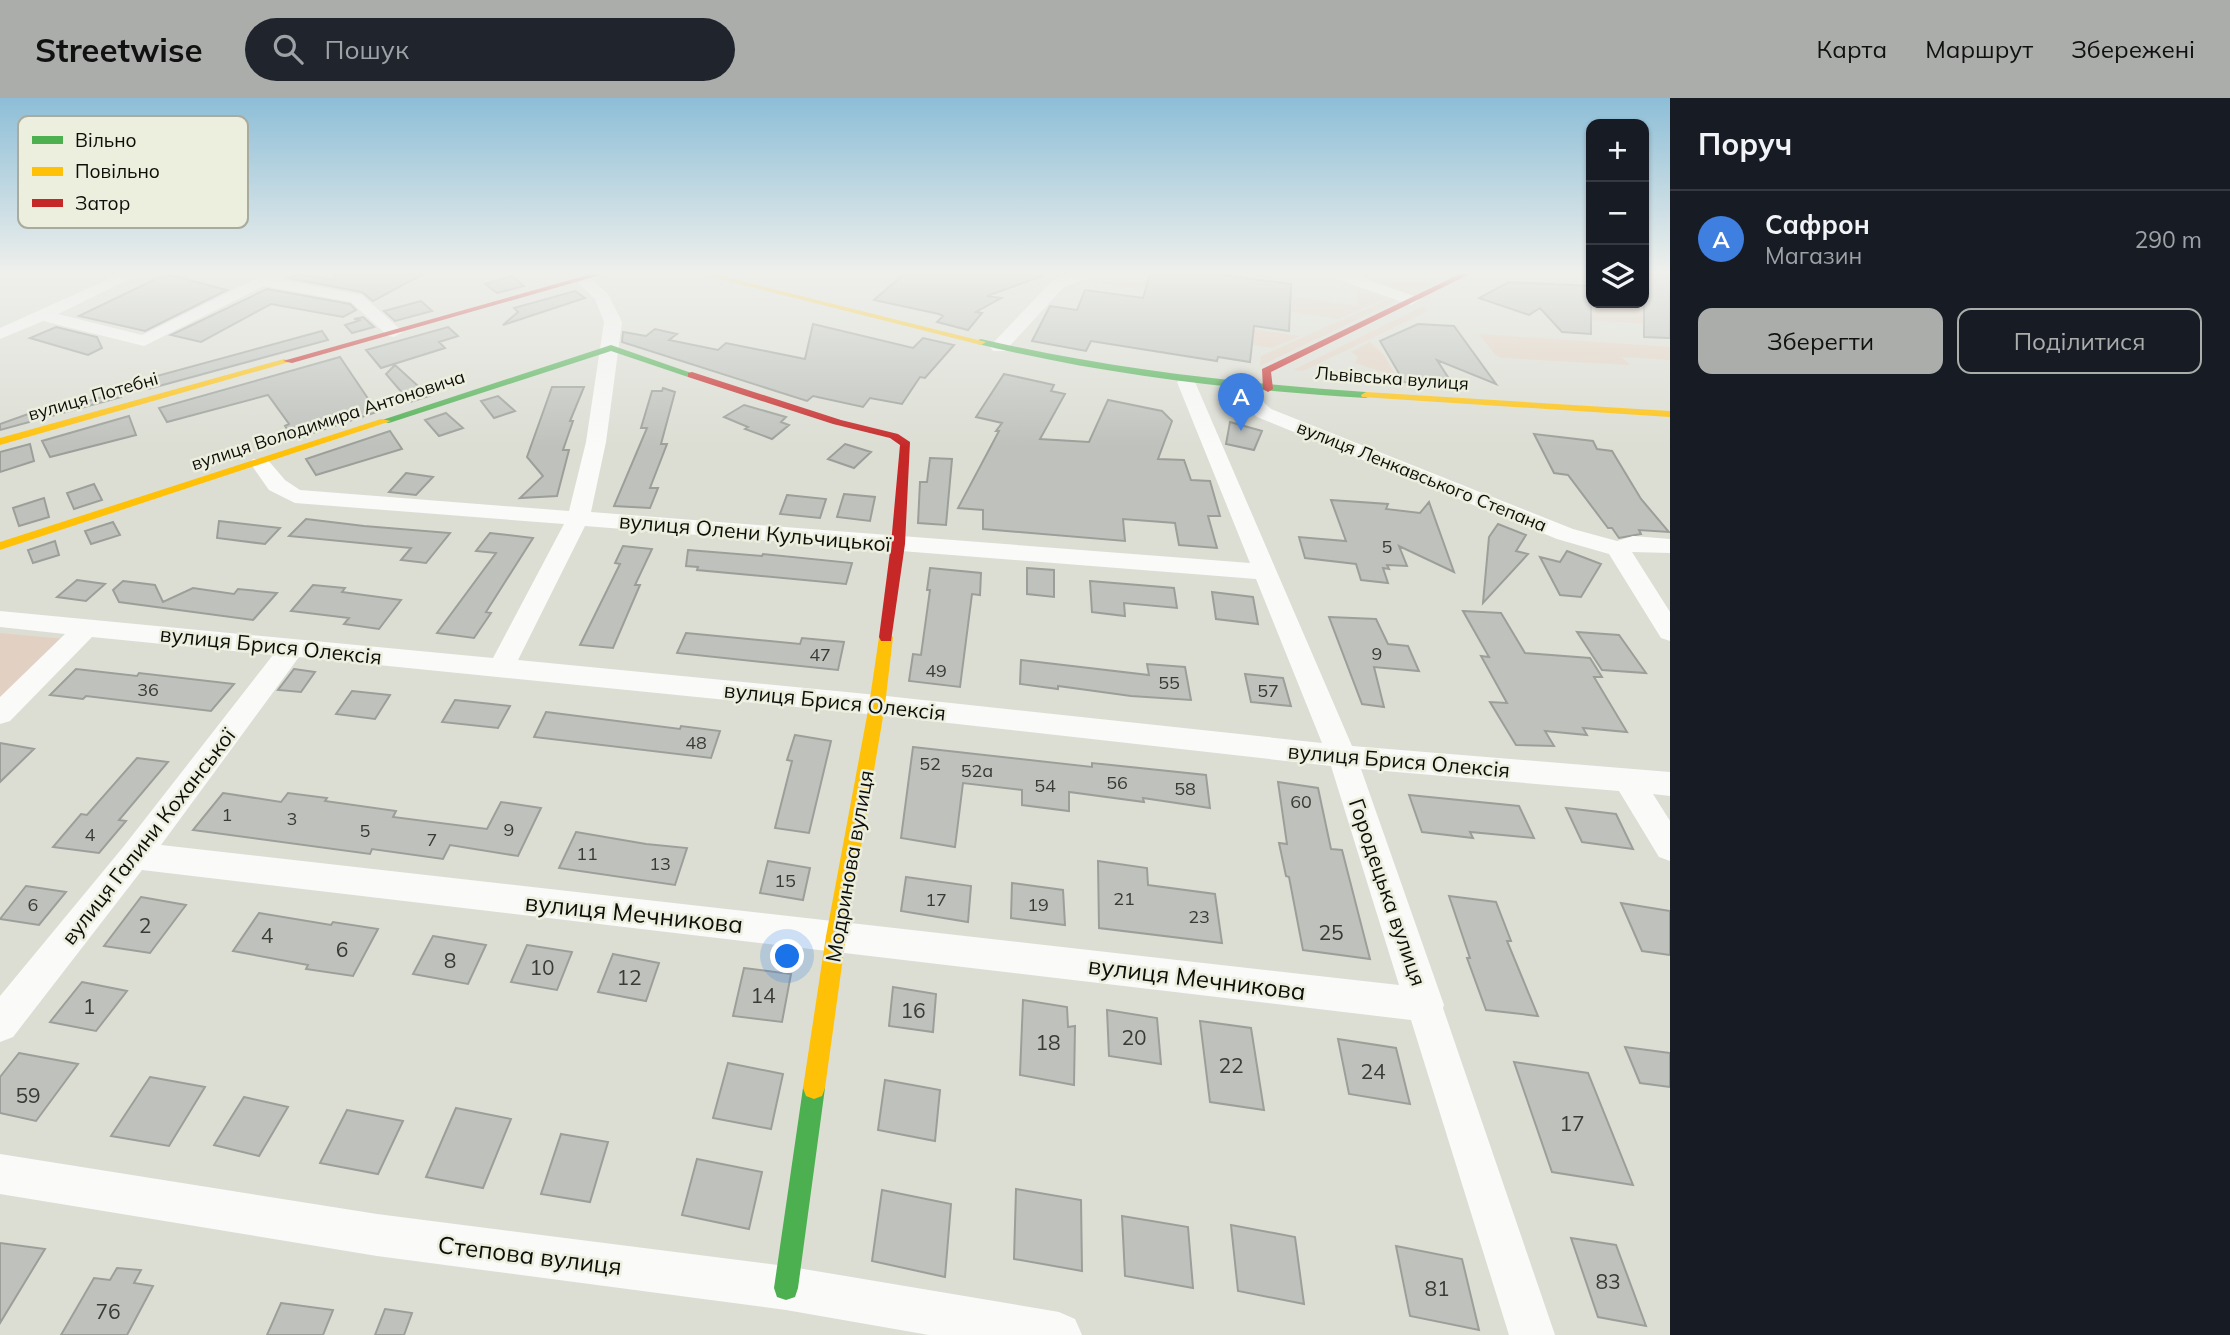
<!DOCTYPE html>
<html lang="uk">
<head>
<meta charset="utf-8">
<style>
	:root { --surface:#171b24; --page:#20242c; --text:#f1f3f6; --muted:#9ea1a6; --line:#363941; --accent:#abadab }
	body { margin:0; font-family:Mulish,sans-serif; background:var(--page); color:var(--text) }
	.controls { position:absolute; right:21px; top:21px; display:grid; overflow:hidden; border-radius:14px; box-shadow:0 2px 5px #0004 }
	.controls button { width:63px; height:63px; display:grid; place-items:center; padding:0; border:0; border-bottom:2px solid var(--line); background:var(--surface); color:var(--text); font:35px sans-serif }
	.you { position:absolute; left:788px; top:859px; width:24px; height:24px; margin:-18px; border:5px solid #fff; border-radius:50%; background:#1a73e8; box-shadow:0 0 0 10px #1a73e833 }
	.badge { display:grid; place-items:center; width:46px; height:46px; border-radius:50%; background:var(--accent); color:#fff; font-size:23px; font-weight:700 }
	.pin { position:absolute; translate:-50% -58px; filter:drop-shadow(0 2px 4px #0008) }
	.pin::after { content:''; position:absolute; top:37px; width:24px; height:21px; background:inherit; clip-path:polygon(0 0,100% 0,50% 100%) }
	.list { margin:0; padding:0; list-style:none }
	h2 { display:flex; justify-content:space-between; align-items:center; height:91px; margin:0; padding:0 28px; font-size:30px }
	h2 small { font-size:23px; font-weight:400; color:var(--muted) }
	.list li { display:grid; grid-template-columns:46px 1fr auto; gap:21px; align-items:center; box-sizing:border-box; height:98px; padding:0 28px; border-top:2px solid var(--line) }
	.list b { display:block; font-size:26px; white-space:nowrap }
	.list p { margin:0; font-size:23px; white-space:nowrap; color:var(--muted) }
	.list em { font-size:23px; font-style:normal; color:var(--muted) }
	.actions { display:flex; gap:14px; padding:21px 28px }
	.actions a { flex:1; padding:16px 0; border:2px solid var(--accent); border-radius:14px; text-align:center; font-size:24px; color:var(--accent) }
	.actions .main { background:var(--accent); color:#111 }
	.icon { flex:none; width:38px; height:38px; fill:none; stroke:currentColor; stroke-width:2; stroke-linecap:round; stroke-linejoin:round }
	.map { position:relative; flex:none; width:1670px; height:1237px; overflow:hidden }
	header { display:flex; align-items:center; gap:42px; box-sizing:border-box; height:98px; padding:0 35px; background:var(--accent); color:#111 }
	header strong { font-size:33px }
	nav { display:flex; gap:38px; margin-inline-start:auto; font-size:24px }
	.search { width:490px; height:63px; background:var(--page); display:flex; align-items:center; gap:18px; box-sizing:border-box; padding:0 24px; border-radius:38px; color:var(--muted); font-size:26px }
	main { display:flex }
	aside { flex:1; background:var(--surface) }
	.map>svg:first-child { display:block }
</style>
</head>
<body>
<header>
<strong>Streetwise</strong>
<div class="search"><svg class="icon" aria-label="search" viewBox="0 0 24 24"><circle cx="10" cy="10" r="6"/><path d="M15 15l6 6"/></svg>Пошук</div>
<nav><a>Карта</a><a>Маршрут</a><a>Збережені</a></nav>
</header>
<main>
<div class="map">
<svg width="1670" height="1237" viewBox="0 0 1670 1237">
	<rect width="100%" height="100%" fill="#dcded4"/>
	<path fill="#e2d1c2" d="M1092 176H1144L1357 208V189L1390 198 1339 221 1076 182Z
		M1381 176H1403L1434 186 1409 199 1366 183Z
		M1394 199 1400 201 1260 268 1261 258Z
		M1558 204 1670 210V227L1550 220Z
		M1080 206 1299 238 1272 250 1074 220Z
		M1422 209 1430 212 1303 273 1293 272Z
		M1479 236 1670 249V262L1622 259 1630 267 1502 260 1495 257Z
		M1370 244 1384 257 1396 278 1355 265 1358 259 1351 254Z
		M0 535 66 541 0 606Z"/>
	<path fill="#bfc2bc" stroke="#9c9f99" stroke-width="2" d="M166 176 227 192 145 233 79 218Z
		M298 176 334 182 335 176H423L373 203 362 194 289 180Z
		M904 176H1041L1042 178 987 198 1001 200 976 214 982 215 968 232 937 224 943 218 939 216 874 202Z
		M1150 176H1217L1291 186 1289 233 1254 228 1250 264 1218 259 1217 263 1091 243 1086 253 1032 243 1050 208 1077 212 1085 192 1143 200Z
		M1644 176H1664L1670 181V240L1644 239Z
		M512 178 524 188 497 195 485 186Z
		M1509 184 1591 188V236L1562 234 1540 210 1529 217 1479 200Z
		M267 191 350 206 356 212 343 219 271 206 201 244 171 237Z
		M575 193 585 200 503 227 518 214 514 210Z
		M421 203 432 213 395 223 384 213Z
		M363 219 374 229 352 235 345 227 361 222 354 221Z
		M813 226 913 250 923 240 954 247 925 280 920 279 902 306 870 300 863 309 813 298 807 303 622 244 623 234 646 238 655 231 677 236 669 242 718 252 726 245 805 261Z
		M1418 226 1454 228 1496 286 1437 262 1453 287 1404 284 1380 243Z
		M56 229 97 239 102 250 88 257 30 240Z
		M448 229 458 238 439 244 445 250 381 270 366 252Z
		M322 233 328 242 148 291 142 282Z
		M340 259 377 314 294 341 285 328 289 326 268 297 167 324 159 310Z
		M395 267 429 298 410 304 386 276Z
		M1004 276 1054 287 1051 293 1065 296 1040 341 1089 344 1108 302 1162 313 1172 323 1158 361 1184 362 1191 382 1210 383 1220 418H1208L1217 450 1179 447 1175 425 1123 421 1125 443 983 431V412L958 410 999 333H996L1002 325 976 319Z
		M552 289H584L570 323H573L563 352H569L557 398 520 400 543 378 527 359Z
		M663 290 675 294 661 346H667L650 390H658L650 410 614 408 647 330H641L652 293H662Z
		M119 294 121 299 0 332V326L31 315 53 309 55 313Z
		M498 298 515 313 494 320 481 303Z
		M744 307 786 319 781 324 789 327 772 341 745 331 748 329 724 319Z
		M446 315 463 330 439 338 425 322Z
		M129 318 136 337 50 359 42 343Z
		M1230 324 1262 333 1254 352 1226 346Z
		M390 333 402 351 316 377 306 361Z
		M1534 336 1593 343 1597 351 1612 353 1641 401 1669 434 1639 432 1641 436 1619 440 1612 430H1608L1568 377 1554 375Z
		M30 346 34 363 0 374V354Z
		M845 346 871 354 854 370 828 361Z
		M930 360 952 361 946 427 918 425 920 384H927Z
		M406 375 433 379 416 397 389 394Z
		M94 386 102 402 74 411 67 395Z
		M844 396 875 399 870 423 837 419Z
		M787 397 826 401 820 420 780 416Z
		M44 400 49 419 19 428 13 410Z
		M1331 402 1388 406 1386 411 1420 415 1429 404 1454 474 1399 448 1407 468 1387 467 1389 471 1383 470 1388 485 1361 482 1356 466 1305 460 1299 439 1346 443Z
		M306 421 364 428 450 435 426 465 401 462 411 450 289 438Z
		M219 423 280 430 265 446 217 440Z
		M113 424 120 437 91 446 85 433Z
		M1498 426 1526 437 1516 453 1528 456 1483 505 1489 439Z
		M490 435 533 440 486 514 491 515 474 540 437 535 496 455 476 453Z
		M55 443 59 457 33 465 28 452Z
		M623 448 652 451 635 487H640L613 550 580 547 620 466 615 465Z
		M688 452 762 458 763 456 852 465 846 486 697 472 698 469 686 468Z
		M1567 453 1601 466 1581 499 1560 497 1540 459 1560 464Z
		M930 470 981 475 980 497 972 496 960 589 909 583 913 556 921 557 930 492H927Z
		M1027 470 1054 472V499L1027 496Z
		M77 482 105 486 86 503 57 499Z
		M123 483 155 487 163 504 193 490 234 496 238 491 277 495 253 522 119 504 113 492Z
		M1090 483 1174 490 1177 510 1124 505 1125 518 1092 514Z
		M313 487 345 490 342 494 401 502 379 531 344 526 349 520 291 513Z
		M1212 494 1253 499 1258 526 1216 521Z
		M1463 513 1501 515 1525 555 1590 560 1602 579H1594L1627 634 1583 630 1587 637 1545 633 1554 648 1516 647 1490 604 1507 605 1481 558 1489 559Z
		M1329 519 1376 521 1388 546 1408 548 1419 573 1374 569 1384 609 1362 606Z
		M1577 534 1619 537 1646 575 1602 572Z
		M686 535 800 546 802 540 844 544 838 572 677 555Z
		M1021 562 1149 577 1147 566 1185 569 1191 602 1131 598 1058 588V591L1020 586Z
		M76 571 137 578 139 575 234 586 211 613 86 598 83 601 50 597Z
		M294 571 315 574 301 594 278 592Z
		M1245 576 1283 580 1291 608 1251 604Z
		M352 593 390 597 375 621 336 616Z
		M455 602 510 608 498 630 442 624Z
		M546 614 680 631 681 628 720 633 711 660 534 639Z
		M795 637 831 643 809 735 775 730 792 663 787 662Z
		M0 645 34 651 0 684Z
		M913 649 1092 669V665L1206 677 1210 710 1143 700 1144 704 1069 694V713L1022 707V692L963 685 955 749 901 740Z
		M137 660 168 664 119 722 126 723 99 755 53 749 81 716 87 717Z
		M1278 684 1318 690 1331 751 1342 752 1370 861 1303 852 1289 779 1286 778 1279 745 1287 746Z
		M223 695 281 704 288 695 327 700 325 703 396 713 393 719 487 731 501 704 541 710 518 758 450 747 443 761 372 751 370 756 193 732Z
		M1409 697 1519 708 1534 740 1470 734 1473 740 1422 734Z
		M1566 710 1616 716 1633 751 1582 744Z
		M576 734 646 746 687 750 675 787 559 770Z
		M768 763 810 770 803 802 760 795Z
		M1098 763 1147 770 1148 787 1215 796 1222 845 1099 830Z
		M906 779 971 788 968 824 901 813Z
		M1012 785 1063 792 1065 827 1011 820Z
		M26 788 66 794 39 827 0 821Z
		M1449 798 1496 804 1511 843H1507L1538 918 1486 912 1467 860H1470Z
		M141 799 186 807 150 855 104 848Z
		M1621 805 1670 813V857L1642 853Z
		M259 815 331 827 333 824 378 831 353 878 306 871 308 867 233 853Z
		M433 838 486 847 468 886 413 876Z
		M527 847 572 854 557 892 511 884Z
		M613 856 659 865 646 903 598 894Z
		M744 870 791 876 782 924 733 918Z
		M82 884 127 893 96 933 50 924Z
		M893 889 936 896 933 934 889 928Z
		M1023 902 1067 909 1068 929 1075 928 1074 987 1020 977Z
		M1107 912 1157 920 1161 966 1109 958Z
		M1200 923 1251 930 1264 1012 1210 1004Z
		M1338 941 1396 950 1410 1006 1349 996Z
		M1625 949 1670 955V989L1640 985Z
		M19 955 78 966 36 1023 0 1015V979Z
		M1514 964 1588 975 1633 1087 1552 1074Z
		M728 965 783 976 771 1031 713 1020Z
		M150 979 205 989 169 1048 111 1038Z
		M885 982 940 992 935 1043 878 1032Z
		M244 999 288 1009 259 1058 214 1047Z
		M456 1010 511 1021 483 1090 426 1079Z
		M347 1012 403 1023 378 1076 320 1065Z
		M561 1036 608 1044 590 1104 541 1096Z
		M697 1061 762 1074 749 1131 682 1117Z
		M1016 1091 1081 1102 1082 1173 1014 1161Z
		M882 1092 951 1106 945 1179 872 1163Z
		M1122 1118 1188 1129 1193 1190 1125 1178Z
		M1231 1127 1295 1139 1304 1206 1238 1193Z
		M1571 1140 1616 1147 1646 1228 1598 1219Z
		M0 1145 45 1151 0 1225Z
		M1396 1148 1462 1161 1479 1232 1410 1218Z
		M117 1170 141 1172 134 1185 153 1188 127 1237H61L94 1180 110 1182Z
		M281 1205 333 1212 323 1237H267Z
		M385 1211 412 1215 404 1237H375Z"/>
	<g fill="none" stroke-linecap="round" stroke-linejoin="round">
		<path fill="#fafaf9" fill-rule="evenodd" d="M120 176H140L58 216 142 237 265 176H284L278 181 362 197 403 234 394 239 388 238 351 204 264 188 144 248 43 223 0 241V230Z
			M582 176 588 178 608 196 622 224 606 344 591 414 1250 465 1177 284 1186 278 1195 284 1352 648 1670 674V698L1653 696 1670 723V763L1659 759 1619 693 1361 671 1444 907 1443 910 1555 1237H1509L1411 922 142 772 13 939 0 944V898L124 748 273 557 92 539 10 623 0 626V599L65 536 0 529V513L493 560 564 426 295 405 269 392 250 365 253 361H267L285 382 300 392 569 413 586 344 604 224 595 201 574 181ZM585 428 1256 481 1322 645 877 597 518 562ZM299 559 877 617 1331 668 1399 887 161 747Z
			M1072 176H1094L1092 179 1064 189 1005 253H993L990 249 993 245 1052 183Z
			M1329 176H1351L1417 199 1419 202 1411 207 1405 205 1331 179Z
			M1235 283 1242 285 1271 311 1573 431 1617 443 1633 438 1670 441V455L1632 454 1670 514V543L1661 540 1609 456 1557 441 1257 319 1226 289Z
			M0 1056 377 1116 786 1168 1059 1214 1075 1221 1082 1237H929L786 1212 377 1158 0 1096Z"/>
		<path fill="#4caf50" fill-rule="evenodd" d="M981 241C1108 271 1236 285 1366 294L1371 297 1366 300C1235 292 1105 277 978 246V242Z
			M611 247 697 277 688 279 611 253 389 325 379 323Z
			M814 979 822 982 825 990 798 1190 795 1199 786 1202 777 1199 774 1190 803 990 806 982Z"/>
		<path fill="#ffc107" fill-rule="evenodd" d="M700 176H713L986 244 981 247Z
			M284 261 293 263 0 347V340Z
			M1366 294 1670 313V319L1362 299 1361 297Z
			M381 321 391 323 0 452V444Z
			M886 534 893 539 885 607 846 838 825 990 822 998 814 1001 806 998 803 990 826 838 869 607 879 539Z"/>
		<path fill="#c62828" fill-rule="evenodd" d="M591 176H604L292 265 283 263Z
			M1460 176H1470L1271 274 1273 291 1268 294 1263 291 1262 271Z
			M692 274 841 322 898 336 910 344 905 446 891 543H881L879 539 891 446 900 347 890 340 833 326 688 279V275Z"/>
	</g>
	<linearGradient id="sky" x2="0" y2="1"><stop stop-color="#8dbed7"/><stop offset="0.5" stop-color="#eff0ec"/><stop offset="1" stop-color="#eff0ec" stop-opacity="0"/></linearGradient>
	<rect width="1670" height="349" fill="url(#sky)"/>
	<g text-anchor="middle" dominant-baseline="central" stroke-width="5" stroke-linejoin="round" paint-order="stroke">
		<g font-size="18" fill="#0d0e09" stroke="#eceede">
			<text transform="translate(1392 280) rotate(4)">Львівська вулиця</text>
			<text transform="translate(93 298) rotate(-16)">вулиця Потебні</text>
			<text transform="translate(328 322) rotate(-18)">вулиця Володимира Антоновича</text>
			<text transform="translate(1422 378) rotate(22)">вулиця Ленкавського Степана</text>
		</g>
		<g font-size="18" fill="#3a3b36">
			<text x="1387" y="448">5</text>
			<text x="1377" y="555">9</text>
			<text x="820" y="556">47</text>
			<text x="936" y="572">49</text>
			<text x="1169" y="584">55</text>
			<text x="148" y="591">36</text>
			<text x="1268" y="592">57</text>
			<text x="696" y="644">48</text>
			<text x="930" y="665">52</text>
			<text x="977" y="672">52а</text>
			<text x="1117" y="684">56</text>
			<text x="1045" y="687">54</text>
			<text x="1185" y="690">58</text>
			<text x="1301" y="703">60</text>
			<text x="227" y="716">1</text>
			<text x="292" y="720">3</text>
			<text x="509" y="731">9</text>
			<text x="365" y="732">5</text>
			<text x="90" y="736">4</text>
			<text x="432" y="741">7</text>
			<text x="587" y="755">11</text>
			<text x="660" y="765">13</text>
			<text x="785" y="782">15</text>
			<text x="1124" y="800">21</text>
			<text x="936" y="801">17</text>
			<text x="33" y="806">6</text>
			<text x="1038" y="806">19</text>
			<text x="1199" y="818">23</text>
		</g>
		<g font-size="21" fill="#0d0e09" stroke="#eceede">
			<text transform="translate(755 434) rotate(5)">вулиця Олени Кульчицької</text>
			<text transform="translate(271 547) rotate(6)">вулиця Брися Олексія</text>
			<text transform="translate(835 603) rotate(6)">вулиця Брися Олексія</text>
			<text transform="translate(1399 662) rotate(5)">вулиця Брися Олексія</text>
			<text transform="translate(148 738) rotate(-52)">вулиця Галини Коханської</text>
			<text transform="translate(849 768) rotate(-80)">Модринова вулиця</text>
			<text transform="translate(1388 794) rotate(71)">Городецька вулиця</text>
		</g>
		<g font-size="21" fill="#3a3b36">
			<text x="145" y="827">2</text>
			<text x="1331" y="834">25</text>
			<text x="267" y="837">4</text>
			<text x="342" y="851">6</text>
			<text x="450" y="862">8</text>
			<text x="542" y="869">10</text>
			<text x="629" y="879">12</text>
			<text x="763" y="897">14</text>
			<text x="89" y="908">1</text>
			<text x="913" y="912">16</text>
			<text x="1134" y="939">20</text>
			<text x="1048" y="944">18</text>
			<text x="1231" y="967">22</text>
			<text x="1373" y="973">24</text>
			<text x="28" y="997">59</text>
			<text x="1572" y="1025">17</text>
			<text x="1608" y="1183">83</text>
			<text x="1437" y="1190">81</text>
			<text x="108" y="1213">76</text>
		</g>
		<g font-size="24" fill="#0d0e09" stroke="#eceede">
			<text transform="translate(634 815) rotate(6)">вулиця Мечникова</text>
			<text transform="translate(1197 880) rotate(7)">вулиця Мечникова</text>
			<text transform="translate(530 1157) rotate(7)">Степова вулиця</text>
		</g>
	</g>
	<rect x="18" y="18" width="230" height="112" rx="10" fill="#eceede" stroke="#a9ab9e" stroke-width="2"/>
	<rect x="32" y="38" width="31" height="8" fill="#4caf50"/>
	<rect x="32" y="69" width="31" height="9" fill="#ffc107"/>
	<rect x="32" y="101" width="31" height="8" fill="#c62828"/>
	<g font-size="19" fill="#0d0e09">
		<text x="75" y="49">Вільно</text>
		<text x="75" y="80">Повільно</text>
		<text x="75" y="112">Затор</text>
	</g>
</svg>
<div class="controls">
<button>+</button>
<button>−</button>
<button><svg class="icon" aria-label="layers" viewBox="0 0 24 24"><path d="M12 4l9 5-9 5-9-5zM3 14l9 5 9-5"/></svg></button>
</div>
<div class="you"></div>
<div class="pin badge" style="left:1241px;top:333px;background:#3f7fe0">A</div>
</div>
<aside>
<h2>Поруч<small></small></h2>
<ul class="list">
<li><span class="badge" style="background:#3f7fe0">A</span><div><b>Сафрон</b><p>Магазин</p></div><em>290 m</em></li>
</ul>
<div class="actions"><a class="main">Зберегти</a><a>Поділитися</a></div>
</aside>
</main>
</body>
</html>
